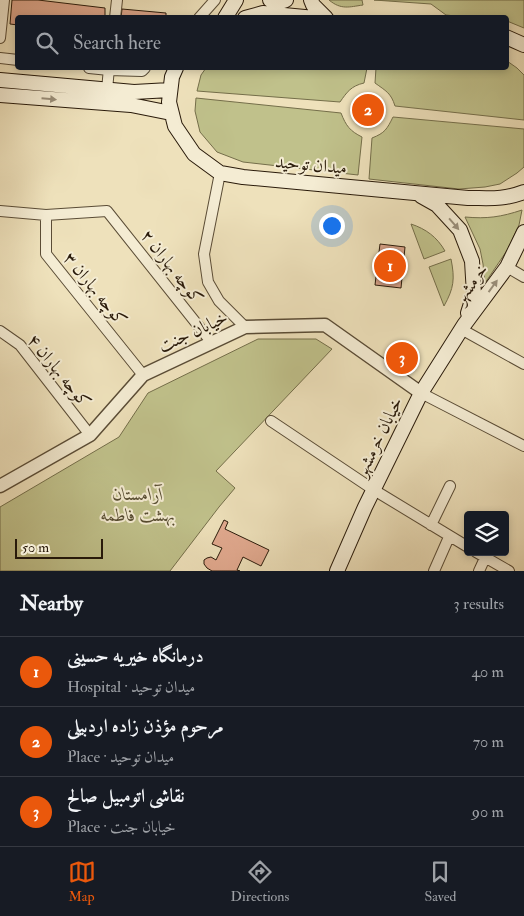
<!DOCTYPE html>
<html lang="en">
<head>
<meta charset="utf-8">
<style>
	:root { --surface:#171b24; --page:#242831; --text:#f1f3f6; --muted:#9ea1a6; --line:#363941; --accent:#ea580c }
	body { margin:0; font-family:"IM FELL Double Pica",Amiri,serif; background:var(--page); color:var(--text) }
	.controls { position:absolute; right:15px; bottom:15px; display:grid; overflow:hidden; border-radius:5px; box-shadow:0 2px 8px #0003 }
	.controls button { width:45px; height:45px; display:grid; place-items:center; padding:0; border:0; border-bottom:1px solid var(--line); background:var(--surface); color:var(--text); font:25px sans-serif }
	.scale { position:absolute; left:15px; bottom:12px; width:88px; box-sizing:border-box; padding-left:5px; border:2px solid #291a0a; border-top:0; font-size:14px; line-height:18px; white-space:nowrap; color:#291a0a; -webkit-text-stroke:4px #f4ecd3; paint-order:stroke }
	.you { position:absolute; left:331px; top:225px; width:18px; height:18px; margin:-12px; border:4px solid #fff; border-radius:50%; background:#1a73e8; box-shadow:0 0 0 8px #1a73e833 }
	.badge { display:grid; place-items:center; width:32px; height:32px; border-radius:50%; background:var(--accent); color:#fff; font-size:16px; font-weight:700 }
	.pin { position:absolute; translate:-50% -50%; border:2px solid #fff; box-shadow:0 1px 5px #0006 }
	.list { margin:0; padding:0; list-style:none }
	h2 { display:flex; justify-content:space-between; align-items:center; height:65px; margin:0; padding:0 20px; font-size:21px }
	h2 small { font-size:16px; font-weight:400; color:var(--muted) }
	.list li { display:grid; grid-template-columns:32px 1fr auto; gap:15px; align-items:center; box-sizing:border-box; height:70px; padding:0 20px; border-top:1px solid var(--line) }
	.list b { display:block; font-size:19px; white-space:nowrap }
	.list p { margin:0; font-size:16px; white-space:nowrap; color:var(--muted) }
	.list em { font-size:16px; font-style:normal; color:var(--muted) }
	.icon { flex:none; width:28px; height:28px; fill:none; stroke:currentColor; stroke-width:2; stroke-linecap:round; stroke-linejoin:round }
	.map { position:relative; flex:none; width:524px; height:571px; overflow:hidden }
	.search { position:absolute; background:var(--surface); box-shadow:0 2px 8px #0003; left:15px; right:15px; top:15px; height:55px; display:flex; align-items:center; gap:12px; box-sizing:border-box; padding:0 18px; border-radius:5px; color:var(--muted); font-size:19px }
	.sheet { height:275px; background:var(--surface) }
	nav { display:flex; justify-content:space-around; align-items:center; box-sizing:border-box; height:70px; border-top:1px solid var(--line); background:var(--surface); font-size:14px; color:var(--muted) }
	nav a { display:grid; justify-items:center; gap:2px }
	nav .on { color:var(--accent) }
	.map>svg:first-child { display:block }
</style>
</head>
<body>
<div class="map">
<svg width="524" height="571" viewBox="0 0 524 571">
	<rect width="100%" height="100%" fill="#eee1bb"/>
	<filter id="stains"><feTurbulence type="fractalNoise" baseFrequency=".004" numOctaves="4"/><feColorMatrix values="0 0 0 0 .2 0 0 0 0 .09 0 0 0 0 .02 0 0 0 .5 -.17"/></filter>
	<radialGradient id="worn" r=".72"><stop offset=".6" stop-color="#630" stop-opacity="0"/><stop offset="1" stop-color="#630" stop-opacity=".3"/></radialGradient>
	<path fill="#c0c18b" stroke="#746e4a" d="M329 0H362L363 5C349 7 341 10 329 0Z
		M374 0H524V28L507 21 506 18 492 17H465L446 15 431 4Z
		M507 61 517 68 524 75V120L395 106C391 93 386 91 375 83L376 68H506Z
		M206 68H367L364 83C351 86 347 92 340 102L197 91 201 75Z
		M196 98 341 113C346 126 350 131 362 137L358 175 243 162 217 152 200 132 195 111Z
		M393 117 524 129V167L517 173 500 184 485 187 459 189 369 179 372 138C385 133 387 129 393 117Z
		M522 210 519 225 508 249 485 283 483 264 480 249 465 217C487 219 501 217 522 210Z
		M411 224C426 229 437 237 445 251L424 259Z
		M451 259C455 279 454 288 444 306L429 267Z
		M258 339H316L332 349 216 471 235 488 219 507 170 571H0V507L119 437 148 393Z"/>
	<path fill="#e2aa90" stroke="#291a0a" d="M12 0H38L105 8V18H18V25L10 24Z
		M122 9 166 13V18H121Z
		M380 244 405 247 401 288 375 285Z
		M402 355 410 361 406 365H400L396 361Z
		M224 520 228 522 225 529 269 550 261 566 243 557 237 570 240 571H212L207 568 204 564V560L207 558 211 557 216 560 222 548 212 544Z"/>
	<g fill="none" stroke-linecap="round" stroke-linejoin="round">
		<g stroke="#5a4c36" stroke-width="12">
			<path id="minor" d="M115 18 117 0
				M199 18 215 0
				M0 38 4 0
				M0 58 18 60
				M89 68 109 70 142 71 145 68
				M107 90 109 68
				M220 173 204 254 208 282 219 301 245 327
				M0 211 46 215 107 211 212 343
				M46 215V254L143 375
				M507 267 524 277
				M461 329 524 364
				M0 331 20 345 90 435
				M421 393 524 446
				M271 421 374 490 468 547
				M431 525 450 486
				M476 552 509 571
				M434 571 449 537
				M479 571 485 558"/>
		</g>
		<g stroke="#5a4c36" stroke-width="15">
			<path id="tertiary" d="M0 486 90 435 143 375 245 327 325 325 421 393"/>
		</g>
		<g stroke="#291a0a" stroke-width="16">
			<path id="secondary" d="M270 0 283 1 286 0
				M311 0 313 5 326 18
				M225 18 236 0
				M245 18 263 13 315 18
				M506 37 524 45
				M176 68 172 77 169 102 175 126 194 154 220 173 243 177 468 198C490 198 503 200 524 192
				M0 80 134 92 170 90
				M0 95 131 105 171 113
				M421 196 437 205 460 230 472 261 474 294 468 313
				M337 571 365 507 421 393 464 325 507 267 524 232"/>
		</g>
		<use href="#minor" stroke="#f4ecd3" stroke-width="10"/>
		<use href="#tertiary" stroke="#f4ecd3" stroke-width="12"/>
		<use href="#secondary" stroke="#f4ecd3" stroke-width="14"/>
	</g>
	<defs><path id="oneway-solid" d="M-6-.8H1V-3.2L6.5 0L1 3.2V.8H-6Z" transform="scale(1.25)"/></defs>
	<g fill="#998e79">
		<use href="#oneway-solid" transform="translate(49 99) rotate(5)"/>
		<use href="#oneway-solid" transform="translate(454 224) rotate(49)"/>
		<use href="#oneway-solid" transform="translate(493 286) rotate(-54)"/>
	</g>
	<g text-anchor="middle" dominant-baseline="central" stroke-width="4" stroke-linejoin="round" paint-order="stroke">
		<g font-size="18" fill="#291a0a" stroke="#f4ecd3">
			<text transform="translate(311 165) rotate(5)">میدان توحید</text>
			<text transform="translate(172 267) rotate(52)">کوچه بهاران ۲</text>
			<text transform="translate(471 284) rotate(-54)">خرمشهر</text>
			<text transform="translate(95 289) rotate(51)">کوچه بهاران ۳</text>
			<text transform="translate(193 332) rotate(-25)">خیابان جنت</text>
			<text transform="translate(59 371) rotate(51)">کوچه بهاران ۴</text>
			<text transform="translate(379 437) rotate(-64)">خیابان خرمشهر</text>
		</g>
		<g font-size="18" font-style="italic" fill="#564c31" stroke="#f4ecd3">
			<text x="138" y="494">آرامستان<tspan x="138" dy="21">بهشت فاطمه</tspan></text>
		</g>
	</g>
	<rect width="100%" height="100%" filter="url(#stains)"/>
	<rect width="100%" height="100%" fill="url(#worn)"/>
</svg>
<div class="controls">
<button><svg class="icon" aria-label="layers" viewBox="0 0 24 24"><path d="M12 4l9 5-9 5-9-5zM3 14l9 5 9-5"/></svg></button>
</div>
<div class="scale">50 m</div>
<div class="you"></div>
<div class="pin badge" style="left:390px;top:266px">1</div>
<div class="pin badge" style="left:368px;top:110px">2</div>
<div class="pin badge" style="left:402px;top:358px">3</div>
<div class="search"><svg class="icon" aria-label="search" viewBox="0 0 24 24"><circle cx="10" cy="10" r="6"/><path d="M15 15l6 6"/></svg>Search here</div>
</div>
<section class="sheet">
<h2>Nearby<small>3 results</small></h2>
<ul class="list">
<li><span class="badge">1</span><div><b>درمانگاه خیریه حسینی</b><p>Hospital · میدان توحید</p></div><em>40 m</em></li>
<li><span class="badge">2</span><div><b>مرحوم مؤذن زاده اردبیلی</b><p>Place · میدان توحید</p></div><em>70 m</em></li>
<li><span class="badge">3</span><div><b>نقاشی اتومبیل صالح</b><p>Place · خیابان جنت</p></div><em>90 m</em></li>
</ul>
</section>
<nav>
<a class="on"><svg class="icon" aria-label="map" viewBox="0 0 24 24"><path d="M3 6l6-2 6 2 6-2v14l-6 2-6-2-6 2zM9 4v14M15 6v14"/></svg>Map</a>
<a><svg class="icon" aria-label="directions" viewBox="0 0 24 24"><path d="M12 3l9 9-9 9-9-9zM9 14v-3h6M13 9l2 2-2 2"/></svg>Directions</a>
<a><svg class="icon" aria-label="saved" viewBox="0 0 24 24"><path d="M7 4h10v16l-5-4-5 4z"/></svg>Saved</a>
</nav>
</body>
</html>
